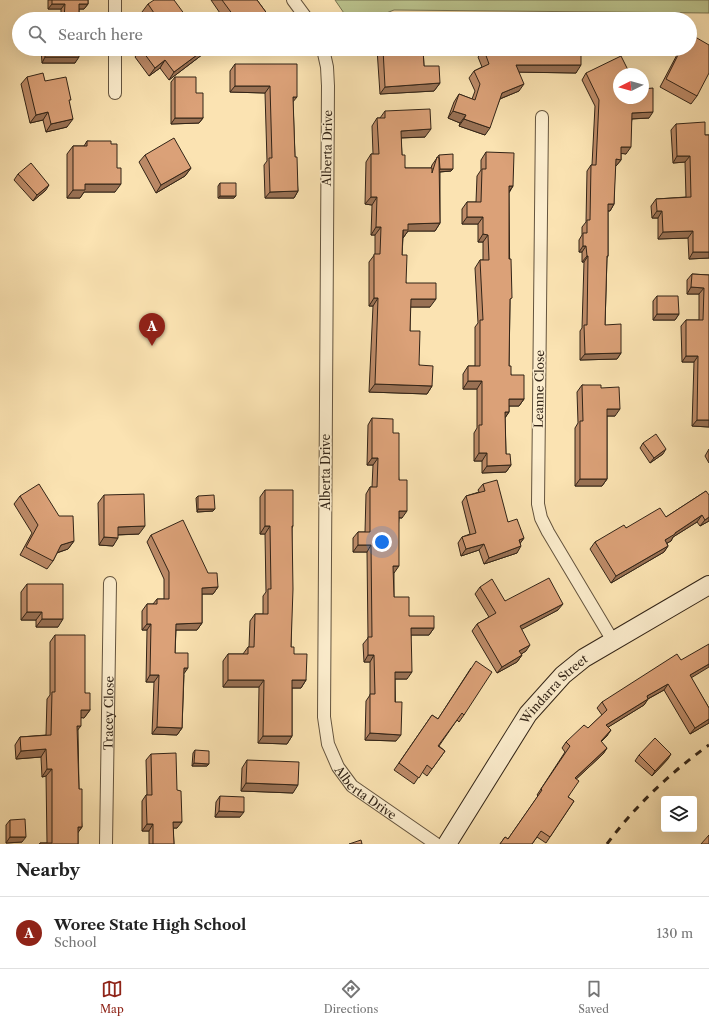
<!DOCTYPE html>
<html lang="en">
<head>
<meta charset="utf-8">
<style>
	:root { --surface:#fff; --page:#f2f2f2; --text:#222; --muted:#767676; --line:#e0e0e0; --accent:#8f2418 }
	body { margin:0; font-family:"Libre Caslon Text",serif; background:var(--page); color:var(--text) }
	.controls { position:absolute; right:12px; bottom:12px; display:grid; overflow:hidden; border-radius:4px; box-shadow:0 4px 16px #0002 }
	.controls button { width:36px; height:36px; display:grid; place-items:center; padding:0; border:0; border-bottom:1px solid var(--line); background:var(--surface); color:var(--text); font:20px sans-serif }
	.compass { position:absolute; left:613px; top:68px; width:36px; height:36px; border-radius:50%; background:var(--surface); box-shadow:0 4px 16px #0002; rotate:265deg }
	.you { position:absolute; left:382px; top:542px; width:14px; height:14px; margin:-10px; border:3px solid #fff; border-radius:50%; background:#1a73e8; box-shadow:0 0 0 6px #1a73e833 }
	.badge { display:grid; place-items:center; width:26px; height:26px; border-radius:50%; background:var(--accent); color:#fff; font-size:13px; font-weight:700 }
	.pin { position:absolute; translate:-50% -33px; filter:drop-shadow(0 1px 2px #0008) }
	.pin::after { content:''; position:absolute; top:21px; width:14px; height:12px; background:inherit; clip-path:polygon(0 0,100% 0,50% 100%) }
	.list { margin:0; padding:0; list-style:none }
	h2 { display:flex; justify-content:space-between; align-items:center; height:52px; margin:0; padding:0 16px; font-size:17px }
	h2 small { font-size:13px; font-weight:400; color:var(--muted) }
	.list li { display:grid; grid-template-columns:26px 1fr auto; gap:12px; align-items:center; box-sizing:border-box; height:72px; padding:0 16px; border-top:1px solid var(--line) }
	.list b { display:block; font-size:15px; white-space:nowrap }
	.list p { margin:0; font-size:13px; white-space:nowrap; color:var(--muted) }
	.list em { font-size:13px; font-style:normal; color:var(--muted) }
	.icon { flex:none; width:22px; height:22px; fill:none; stroke:currentColor; stroke-width:2; stroke-linecap:round; stroke-linejoin:round }
	.map { position:relative; flex:none; width:709px; height:844px; overflow:hidden }
	.search { position:absolute; background:var(--surface); box-shadow:0 4px 16px #0002; left:12px; right:12px; top:12px; height:44px; display:flex; align-items:center; gap:10px; box-sizing:border-box; padding:0 14px; border-radius:22px; color:var(--muted); font-size:15px }
	.sheet { height:124px; background:var(--surface) }
	nav { display:flex; justify-content:space-around; align-items:center; box-sizing:border-box; height:56px; border-top:1px solid var(--line); background:var(--surface); font-size:11px; color:var(--muted) }
	nav a { display:grid; justify-items:center; gap:2px }
	nav .on { color:var(--accent) }
	.map>svg:first-child { display:block }
</style>
</head>
<body>
<div class="map">
<svg width="709" height="844" viewBox="0 0 709 844">
	<rect width="100%" height="100%" fill="#fbe3b2"/>
	<filter id="stains"><feTurbulence type="fractalNoise" baseFrequency=".005" numOctaves="4"/><feColorMatrix values="0 0 0 0 .2 0 0 0 0 .09 0 0 0 0 .02 0 0 0 .5 -.17"/></filter>
	<radialGradient id="worn" r=".72"><stop offset=".6" stop-color="#630" stop-opacity="0"/><stop offset="1" stop-color="#630" stop-opacity=".3"/></radialGradient>
	<path fill="#bcc48e" stroke="#777452" d="M335 0H709V13L394 10 371 19H348Z"/>
	<g fill="none" stroke-linecap="round" stroke-linejoin="round">
		<g stroke="#64543e" stroke-width="14">
			<g id="street">
				<path d="M115 0V19"/>
				<path d="M293 0 307 19"/>
				<path d="M115 49V93"/>
				<path id="s1" d="M323 49 327 67 328 86 324 717 328 744 338 767 352 786 436 844"/>
				<path d="M542 117 538 504 541 518 548 532 613 641"/>
				<path id="s2" d="M106 844 110 583"/>
			</g>
		</g>
		<g stroke="#322417" stroke-width="20">
			<g id="secondary">
				<path id="s3" d="M447 844 528 714 563 675 584 658 709 585"/>
			</g>
		</g>
		<use href="#street" stroke="#fcedcd" stroke-width="12"/>
		<use href="#secondary" stroke="#fcedcd" stroke-width="18"/>
		<path stroke="#322417" stroke-width="3" stroke-dasharray="7 7" stroke-linecap="butt" d="M607 844C635 806 671 772 709 745"/>
	</g>
	<path fill="#bc8a67" stroke="#322417" d="M48 0H88V4L84 9H79V19H61V9H48Z
		M211 0H257L271 19H224Z
		M148 4 188 19H147L142 12Z
		M41 49H79L75 63H42Z
		M141 49 207 51 169 80 160 68 149 76 135 57Z
		M246 49H253L248 52Z
		M377 49H423L424 66 440 83 434 91 380 94Z
		M511 49H581L576 73 519 72V91L500 99 485 135 459 126 460 123 448 118 454 102 459 94 472 99 475 91 469 78 474 71 482 67 478 57 484 50H510Z
		M680 49H690L697 96 691 104 660 87Z
		M235 64 293 102 295 157 298 191 294 198H265L264 165 267 161 265 93 230 92V71Z
		M586 73 649 118 632 119 626 154 621 153V160L616 166H615L614 204 610 211H608V256L607 258 605 325 621 353 617 359 580 360V331L582 328 584 262H582V252H579V240L582 235V227L586 222 587 171 591 165H592L595 106 582 80Z
		M27 77 45 81 69 102 67 127 46 132 43 120 30 123 21 84Z
		M175 77 196 93 203 118 199 123 171 124V82Z
		M385 111 425 137 401 138 402 155 405 168H431L432 165 439 155 453 169 451 171 440 172V223L435 231H408L403 238 402 255 406 283 430 307H410V331L419 365 432 386 427 394 369 392 373 306H369V262L375 254V235H371L372 205 365 204 366 162 371 154H373L372 126 377 118H380Z
		M676 124 705 135H709V258L689 259 688 238 658 239V218H652L651 206 656 199 686 197 685 162 673 163 671 130Z
		M87 141 111 144 115 192H84L80 198H67V154L73 146H84Z
		M486 152 513 186 509 193 510 303 509 366 511 375 524 399 519 406H509V412L505 418 506 454 511 465 506 472 482 473V461H474V433L477 428V389H463V374L468 366H475V327L478 323 475 268 480 260H483V242H478V224H462V209L467 202H476L477 176 481 170V160Z
		M145 155 191 168 185 176 156 193 139 162Z
		M18 174 46 190 33 201 14 180Z
		M220 183 234 198H218V186Z
		M692 274 709 275V427L692 426 694 362H682L681 326 686 320H699V294H687V280Z
		M657 296 679 314 675 320H653V301Z
		M582 385 601 388 615 416H607V479L602 486H575V428L578 423 577 392Z
		M372 418 393 433 399 480 402 518H399L394 573V597L409 616 434 628 429 635H411L407 679H395L396 741 365 740 366 701 370 695V662H364L363 644 368 638 367 552H353V538L358 532H365L366 494 370 487H372L373 465H367L368 425Z
		M643 443 663 454 650 463 640 448Z
		M709 449V463L705 456Z
		M483 484 508 522 524 538 520 543 517 553 484 564 479 550 461 556 458 543 462 537 470 534 462 502 466 496 479 492 478 490Z
		M265 490 293 526 292 528 291 647 294 654 306 680 301 688H292V736L287 744 258 743 259 687H223V661L228 654H243L248 647H249L250 621 255 614H263V596L266 592 265 534H260V497Z
		M706 491 709 521 700 526 697 522 673 537 671 541 667 543 668 546 664 552 611 583 590 549 595 542 626 528 666 517Z
		M104 495 139 534 118 535 113 546 99 545 98 503Z
		M20 496 74 541 68 549 57 553 53 561 47 569 20 555 32 533 14 504Z
		M198 496 213 511 197 512 196 498Z
		M151 535 208 573 218 587 213 594H202V623L197 630H176L175 653 184 675 182 728 177 735 152 734 154 682H146L147 630H142V611L147 604H153L157 599H164V579L147 542Z
		M27 584 58 627H36V620H21V592Z
		M480 587 505 601 558 610 521 629 526 651 521 654 522 655 517 662 497 673 472 631 477 624 489 617 475 594Z
		M55 635 85 693 90 710 84 718 81 717 78 730 79 789 82 827 78 832V844H39L40 843H47L46 776 42 777 41 757 16 759 15 745 20 737 46 735 47 699 50 695V642Z
		M471 668 464 715 459 722 457 720 439 746 445 751 427 776 422 772 414 784 394 770 432 715 438 719Z
		M691 678 709 708V723L690 734 664 690 648 699 644 705 608 727 607 736 601 742 607 748 603 754 576 779 568 797 574 801 546 843 537 837 532 844H500L505 837 508 839 538 796 537 795 565 752 562 748 566 742 588 728 602 715 597 708 602 702Z
		M195 750 209 764 207 766H192L193 753Z
		M151 754 177 828H173L174 844H149V831H142V801L146 795H147L146 760Z
		M639 755 668 759 652 776 635 761Z
		M247 760 293 793 241 791 242 768Z
		M220 796 240 817H215L216 802Z
		M10 820 22 842 6 843V825Z"/>
	<path fill="#997154" stroke="#322417" d="M52 4H65L61 9H48Z
		M79 4H88L84 9H76Z
		M205 49H209L207 51 169 80 174 72Z
		M45 57H79L75 63H42Z
		M165 60 160 68 149 76 155 68Z
		M516 65H581L576 73 511 72Z
		M440 83 434 91 380 94 385 87Z
		M524 84 519 91 497 100 502 93Z
		M235 86H270L265 93 230 92Z
		M293 97H297L292 103Z
		M453 111 466 115 460 123 448 118Z
		M48 112 43 120 30 123 36 115Z
		M653 112 649 118 628 119 632 113Z
		M175 118H203L199 123 171 124Z
		M73 119 67 127 46 132 51 124Z
		M464 119 490 128 485 135 459 126Z
		M431 129 425 137 396 138 401 131Z
		M621 147H631L626 154 617 153Z
		M677 156H690L685 162 673 163Z
		M616 159 621 160 616 166H611Z
		M191 168 185 176 156 193 161 185Z
		M440 169H453L451 171 438 172Z
		M85 184H121L115 192H84L80 198H67L73 190Z
		M49 185 46 190 33 201 37 195Z
		M509 186H513L508 193Z
		M298 191 294 198H265L270 192Z
		M220 196H236L234 198H218Z
		M371 197H377L372 205 365 204Z
		M608 204H614L610 211 603 210Z
		M657 211H662L658 218H652Z
		M467 217H483L478 224H462Z
		M440 223 435 231H408L403 238V230L408 224Z
		M376 227H381L375 235H371Z
		M693 231 688 238 658 239 663 232Z
		M483 234 488 235 483 242H478Z
		M583 246H586L582 252H579Z
		M693 252H709V258L689 259Z
		M587 256H588L584 262H582Z
		M691 287 704 288 699 294H687Z
		M374 298H378L373 306H369Z
		M411 299H436L430 307H405Z
		M657 314H679L675 320H653Z
		M621 353 617 359 580 360 585 354Z
		M686 356H698L694 362H682Z
		M468 381H482L477 389H463Z
		M375 384 432 386 427 394 369 392Z
		M509 399H524L519 406H504Z
		M607 409H620L615 416H602Z
		M505 412H509L504 419Z
		M697 420H709V427L692 426Z
		M666 449 663 454 650 463 654 458Z
		M479 453H487L482 461H474Z
		M372 458H378L373 465H367Z
		M511 465 506 472 482 473 487 466Z
		M580 479H607L602 486H575Z
		M198 509H215L213 511 197 512Z
		M399 511H407L402 518 394 517Z
		M702 515 697 522 673 537 671 541 660 547 665 540 675 533Z
		M709 517V521L700 526 705 520Z
		M145 526 139 534 112 535 118 527Z
		M265 526H270L265 534H260Z
		M104 537 118 538 113 546 99 545Z
		M524 538 519 545V540Z
		M74 541 68 549 56 553 61 545Z
		M484 544 479 550 461 556 466 549Z
		M358 545H371L367 552H353Z
		M521 546 517 553 484 564 489 558Z
		M668 546 664 552 611 583 616 576Z
		M393 566H399L394 573H389Z
		M218 587 213 594H197L202 588Z
		M563 604 558 610 515 633 520 626Z
		M27 612H42L36 620H21Z
		M42 619H63L58 627H36Z
		M202 623 197 630H171L176 624Z
		M147 624H151L147 630H142Z
		M411 628H434L429 635H407Z
		M530 645 526 651 515 658 519 651Z
		M368 655H374L370 662H364Z
		M522 655 517 662 497 673 502 667Z
		M709 664V667L686 681 690 675Z
		M184 668H188L183 675Z
		M395 672H412L407 679H390Z
		M150 675H159L154 682H146Z
		M228 680H264L259 687H223Z
		M292 680H306L301 688H287Z
		M668 684 664 690 642 702 647 696Z
		M648 699 644 705 602 731 606 725Z
		M81 710H90L84 718 76 717Z
		M709 719V723L690 734 695 728Z
		M77 726H81L75 733Z
		M157 727 182 728 177 735 152 734Z
		M611 730 607 736 596 747 601 741Z
		M370 733 401 735 396 741 365 740Z
		M263 736H292L287 744 258 743Z
		M607 748 603 754 571 784 575 778Z
		M46 749 41 757 16 759 21 751Z
		M671 754 668 759 652 776 655 771Z
		M194 763 209 764 207 766H192Z
		M47 769H52L46 776 42 777Z
		M246 783 298 785 293 793 241 791Z
		M219 811 244 812 240 817H215Z
		M173 822H182L177 828H169Z
		M147 824H153L149 831H142Z
		M78 827H82L77 834Z
		M10 837H26L22 842 6 843Z"/>
	<path fill="#dba178" stroke="#322417" d="M52 0H88V4H79V19H64L65 4H52Z
		M154 0H174L188 19H158L148 4Z
		M222 0H257L271 19H236Z
		M690 34 709 45V73L697 96 666 79 681 49H690Z
		M45 49H79V57H45Z
		M141 49H205L174 72 165 60 155 68Z
		M383 49H423L424 66H439L440 83 385 87Z
		M486 49H510V50L511 49H532L537 53V49H581V65H516L524 84 502 93 490 128 464 119 466 115 453 111 459 94 475 100 480 84 474 71 489 64 484 50Z
		M621 56 630 74H619V98H643V89L653 88V112L632 113 631 147H621V160L616 159 614 204H608V256H607L605 325 621 324V353L585 354 584 325H587L588 256H587L586 246H583V233H587V220H590L591 165H596L599 100 586 73Z
		M235 64H297V97H293L295 157H297L298 191 270 192 269 158H272L270 86H235Z
		M43 73 45 81 66 77 71 100H69L73 119 51 124 48 112 36 115 27 77Z
		M175 77H196V93H203V118H175Z
		M430 109 431 129 401 131 402 155H405V168H432V173L437 157 439 158 440 223 408 224V230H403L402 255H407L406 283H436V299H411L410 331H420L419 365 433 366 432 386 375 384 378 298H374V254H380L381 227H376L377 197H371V154H379L377 118H385V111Z
		M705 122V135H709V252H693V231L663 232 662 211H657L656 199 691 197 690 156H677L676 124Z
		M174 138 191 168 161 185 145 155Z
		M87 141H111V144H117V168H121V184H85V190H73V146H87Z
		M486 152 514 153 513 186H509V259H511L512 298 510 299 509 366H511V375H524V399H509V412H505L506 454H510L511 465 487 466V453H479V425H482V381H468V366H480V320H483L480 260H489L488 235 483 234V217H467V202H481L482 169H486Z
		M453 154V169H440L439 155Z
		M31 163 49 185 37 195 18 174Z
		M220 183H236V196H220Z
		M692 274 709 275V420H697L698 356H686V320H703L704 288 691 287Z
		M657 296H678L679 314H657Z
		M582 385H601V388L619 387 620 409H607V479H580V421H583Z
		M372 418 393 419V433H399V480H407V511H399V566H393L394 597H409V616H434V628H411L412 672H395V702H402L401 735 370 733V694H375L374 655H368V637H372L371 545H358V532H370V487H377L378 458H372Z
		M656 434 666 449 654 458 643 443Z
		M497 480 508 522 517 519 524 538 519 540 521 546 489 558 484 544 466 549 462 537 476 533 466 496 485 491 483 484Z
		M39 484 59 516H73L74 541 61 545 53 561 26 547 38 525 20 496Z
		M265 490H293V526H292L293 589 291 647H294V654H307L306 680H292V736H263L264 680H228V654H248V647H254L255 614H268V589H271L270 526H265Z
		M706 491 709 495V517L705 520 702 515 675 533V534L665 540 668 546 616 576 595 542 624 525 626 528 660 508 666 517Z
		M144 494 145 526 118 527V538L104 537V495Z
		M214 495 215 509H198V496Z
		M183 520 208 573H217L218 587 202 588V623L176 624 175 653H188V668H184L182 728 157 727 159 675H150L151 624H147V604H157V599H169V572L151 535Z
		M549 578 563 604 520 626 530 645 519 651 522 655 502 667 477 624 496 613 480 587 492 579 505 601Z
		M27 584H63V619H42V612H27Z
		M55 635H85V693H90V710H81V726H77L79 789H82V827H78V844H40V843H52V769H47L46 749 21 751 20 737 51 735 52 692H55Z
		M709 644V664L690 675 709 708V719L695 728 668 684 647 696 648 699 606 725 611 730 601 741 607 748 575 778 579 781 568 797 574 801 550 837 541 831 532 844H500L505 837 508 839 542 790 541 789 570 746 566 742 584 725 588 728 607 710 602 702 677 654 681 660Z
		M476 661 492 672 464 715 462 713 438 746 445 751 432 769 427 765 419 778 399 763 432 715 438 719Z
		M655 738 671 754 655 771 639 755Z
		M195 750 209 751V764L194 763Z
		M176 753 177 790 181 791 182 822H173L174 844H153V824H147L146 795H152L151 754Z
		M247 760 299 762 298 785 246 783Z
		M220 796 244 797V812L219 811Z
		M25 819 26 837H10V820Z
		M709 835V844H701Z
		M361 840 362 844H349Z"/>
	<g text-anchor="middle" dominant-baseline="central" stroke-width="3" stroke-linejoin="round" paint-order="stroke">
		<g font-size="12" fill="#322417" stroke="#fcedcd">
			<text transform="translate(327 148) rotate(-89)">Alberta Drive</text>
			<text transform="translate(539 389) rotate(-89)">Leanne Close</text>
			<text transform="translate(325 472) rotate(-90)">Alberta Drive</text>
			<text stroke="none"><textPath href="#s3" startOffset="189">Windarra Street</textPath></text>
			<text stroke="none"><textPath href="#s2" startOffset="131">Tracey Close</textPath></text>
			<text stroke="none"><textPath href="#s1" startOffset="759">Alberta Drive</textPath></text>
		</g>
	</g>
	<rect width="100%" height="100%" filter="url(#stains)"/>
	<rect width="100%" height="100%" fill="url(#worn)"/>
</svg>
<div class="controls">
<button><svg class="icon" aria-label="layers" viewBox="0 0 24 24"><path d="M12 4l9 5-9 5-9-5zM3 14l9 5 9-5"/></svg></button>
</div>
<svg class="compass" viewBox="-18 -18 36 36"><path d="M0-13l5 13h-10z" fill="#e53935"/><path d="M0 13l5-13h-10z" fill="#767676"/></svg>
<div class="you"></div>
<div class="pin badge" style="left:152px;top:346px">A</div>
<div class="search"><svg class="icon" aria-label="search" viewBox="0 0 24 24"><circle cx="10" cy="10" r="6"/><path d="M15 15l6 6"/></svg>Search here</div>
</div>
<section class="sheet">
<h2>Nearby<small></small></h2>
<ul class="list">
<li><span class="badge">A</span><div><b>Woree State High School</b><p>School</p></div><em>130 m</em></li>
</ul>
</section>
<nav>
<a class="on"><svg class="icon" aria-label="map" viewBox="0 0 24 24"><path d="M3 6l6-2 6 2 6-2v14l-6 2-6-2-6 2zM9 4v14M15 6v14"/></svg>Map</a>
<a><svg class="icon" aria-label="directions" viewBox="0 0 24 24"><path d="M12 3l9 9-9 9-9-9zM9 14v-3h6M13 9l2 2-2 2"/></svg>Directions</a>
<a><svg class="icon" aria-label="saved" viewBox="0 0 24 24"><path d="M7 4h10v16l-5-4-5 4z"/></svg>Saved</a>
</nav>
</body>
</html>
